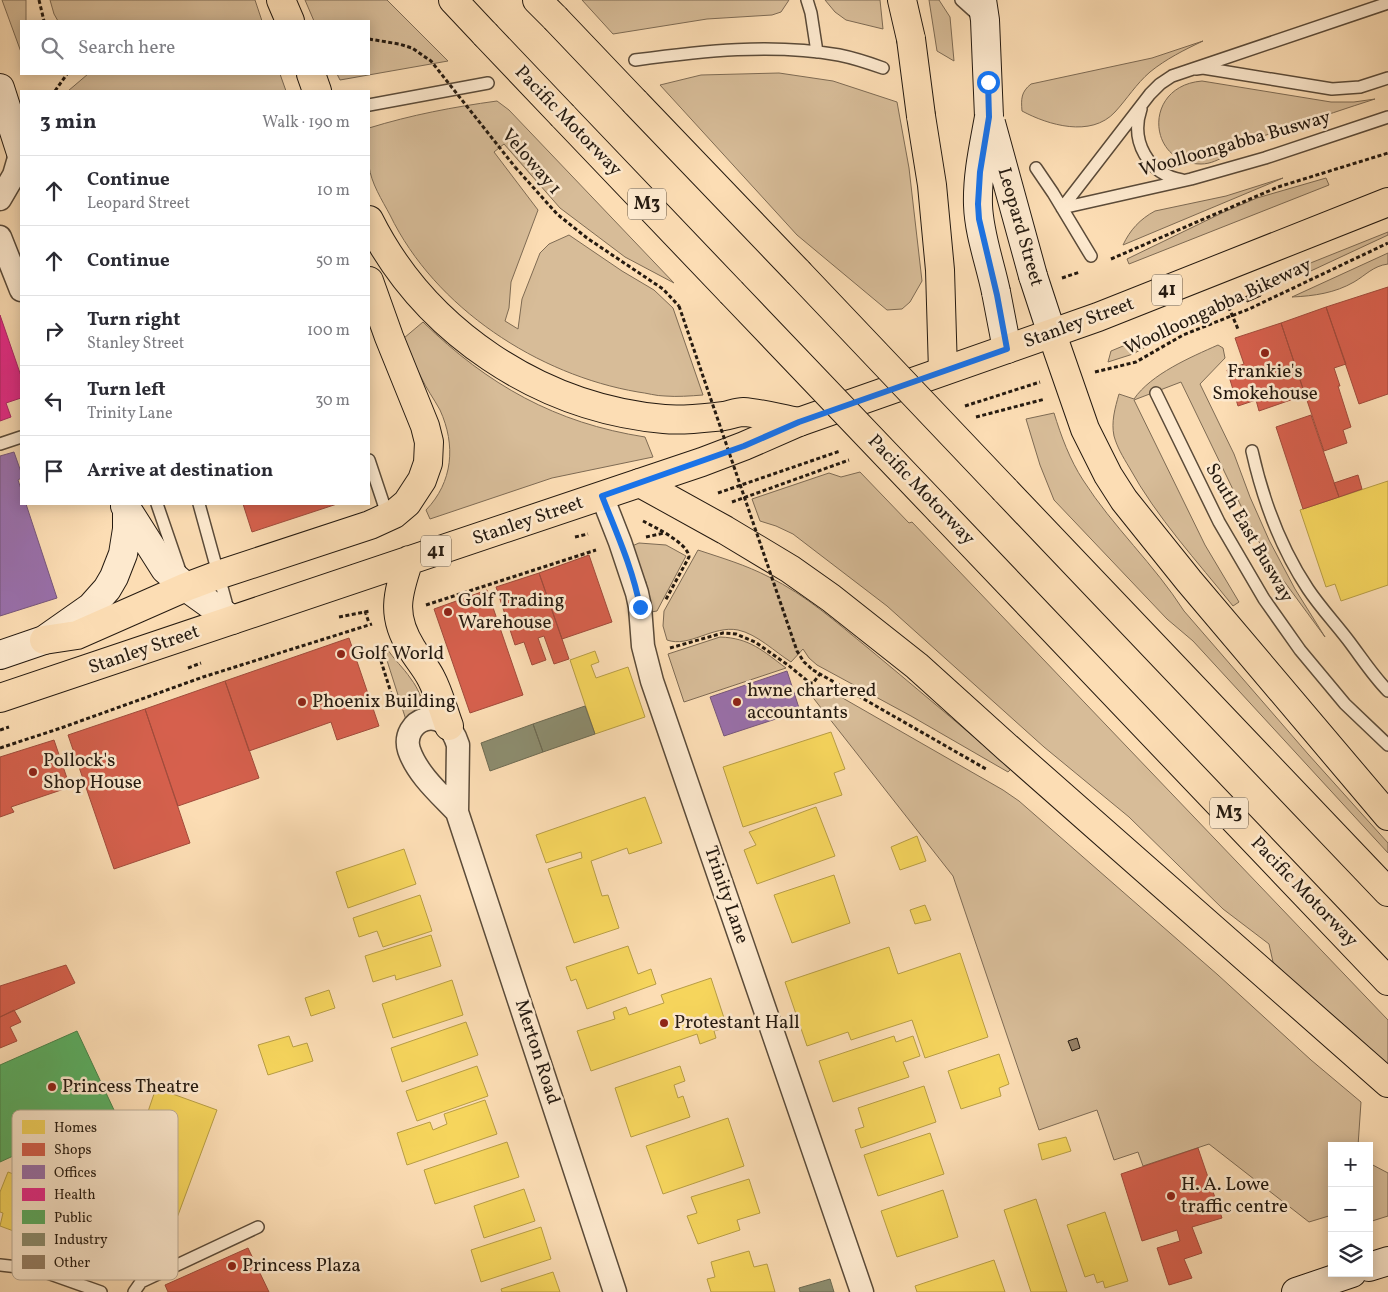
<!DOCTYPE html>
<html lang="en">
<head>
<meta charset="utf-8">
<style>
	:root { --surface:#fff; --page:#f2f2f3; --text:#2b2b33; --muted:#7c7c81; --line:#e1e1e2 }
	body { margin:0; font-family:Vollkorn,serif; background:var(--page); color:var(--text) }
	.controls { position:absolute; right:15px; bottom:15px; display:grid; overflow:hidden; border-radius:0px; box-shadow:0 2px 12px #0003 }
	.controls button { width:45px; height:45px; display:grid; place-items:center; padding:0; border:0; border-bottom:1px solid var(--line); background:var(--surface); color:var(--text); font:25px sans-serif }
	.stop { position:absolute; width:15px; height:15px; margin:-11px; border:4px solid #1a73e8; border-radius:50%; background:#fff }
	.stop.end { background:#1a73e8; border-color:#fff; box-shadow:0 1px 5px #0008 }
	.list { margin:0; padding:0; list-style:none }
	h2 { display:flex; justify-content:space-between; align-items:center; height:65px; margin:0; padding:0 20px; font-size:21px }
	h2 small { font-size:16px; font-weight:400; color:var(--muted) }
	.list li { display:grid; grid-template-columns:32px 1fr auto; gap:15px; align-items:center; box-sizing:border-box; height:70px; padding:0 20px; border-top:1px solid var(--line) }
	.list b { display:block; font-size:19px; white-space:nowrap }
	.list p { margin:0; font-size:16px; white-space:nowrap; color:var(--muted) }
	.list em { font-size:16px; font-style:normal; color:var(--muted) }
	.icon { flex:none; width:28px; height:28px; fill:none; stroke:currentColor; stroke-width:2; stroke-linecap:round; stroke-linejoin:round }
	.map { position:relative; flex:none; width:1388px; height:1292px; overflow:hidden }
	.search { position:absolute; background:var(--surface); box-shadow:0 2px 12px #0003; left:20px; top:20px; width:350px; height:55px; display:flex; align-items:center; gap:12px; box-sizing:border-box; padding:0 18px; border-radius:0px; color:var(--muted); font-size:19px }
	.panel { position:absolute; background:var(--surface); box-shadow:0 2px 12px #0003; left:20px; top:90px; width:350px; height:415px; border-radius:0px }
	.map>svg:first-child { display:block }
</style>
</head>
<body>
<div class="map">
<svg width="1388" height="1292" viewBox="0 0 1388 1292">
	<rect width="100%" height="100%" fill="#fcddb4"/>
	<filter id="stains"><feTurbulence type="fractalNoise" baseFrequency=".004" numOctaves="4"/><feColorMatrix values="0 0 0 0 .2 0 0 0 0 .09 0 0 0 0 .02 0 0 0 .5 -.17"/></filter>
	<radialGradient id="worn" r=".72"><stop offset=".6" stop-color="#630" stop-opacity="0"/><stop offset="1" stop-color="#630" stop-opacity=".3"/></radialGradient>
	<path fill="#d7bc98" stroke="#7e6b54" d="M2 0H26V21H21V52Z
		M50 0H255L262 21H58L54 14Z
		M305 0H387L448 61 340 80 337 74H369V21H314Z
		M582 0H789L781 12 772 15 707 19 613 34Z
		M825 0H880L883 29 846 20 835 12Z
		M929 0H939L950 17 954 61 937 51Z
		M1203 41C1184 50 1166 59 1150 72 1136 84 1127 99 1115 112 1091 138 1048 125 1022 111 1021 99 1021 92 1031 84L1152 58Z
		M779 73 833 81 897 102 909 168 922 281 910 302 902 309 887 310 797 235 660 85 701 75Z
		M88 74H280L286 91H68Z
		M1202 81 1331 102H1354L1375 99C1347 108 1320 117 1292 127 1279 131 1265 135 1252 140 1235 147 1220 164 1201 164 1147 164 1142 86 1202 81Z
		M497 101 509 110 674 283 625 257 560 208 504 144 494 152 538 210 511 282 509 308 505 321 518 329 522 299 540 253 549 244 569 235 622 271 654 290 673 308 703 395C690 396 677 397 665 396 656 396 647 393 638 392 538 375 435 308 390 215 382 200 371 183 369 166 367 154 369 140 369 128 411 115 453 107 497 101Z
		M1283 178 1123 245C1130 230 1140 219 1155 211L1226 196Z
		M1326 178 1329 185 1129 264 1127 259 1224 212 1257 198Z
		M1388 232V235L1300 276 1298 268Z
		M1388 253V264C1373 266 1366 275 1354 282 1335 293 1314 296 1292 297Z
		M1223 307 1225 310 1187 324 1133 354 1108 362 1111 351 1152 334Z
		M423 322C488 385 555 423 645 437L653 457 552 478 430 519 426 510C453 482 456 445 440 410 434 399 426 388 421 377 414 364 409 351 404 338Z
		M1218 345 1223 348 1225 358 1200 384 1234 454 1250 497 1269 540 1295 589 1325 637 1278 573 1256 537 1181 382 1134 400 1205 545 1239 602 1233 606C1197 561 1157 518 1129 467 1123 457 1117 447 1114 436 1111 422 1115 408 1119 394L1134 399C1151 374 1191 357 1218 345Z
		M1054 413C1061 436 1070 460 1083 480 1113 527 1154 564 1184 611L1308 754 1388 843V853L1193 641 1167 619 1054 500 1040 465 1026 419Z
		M860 472 909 523 912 522 1388 1020V1065L1325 1011 1273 962 1269 944 1223 909 1129 817 1044 747 887 606 793 534 776 526 760 521 752 499 829 473 841 477Z
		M639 543 666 545 686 556 657 611 651 612 646 582 640 571 632 546Z
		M698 550C722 558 746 565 769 577 806 595 837 623 868 648 916 688 964 728 1011 769L1008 772 911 716 817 665 809 658 803 649 791 662C775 652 757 634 738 630 713 625 689 648 667 640L663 626 664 611Z
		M720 637C750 638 763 651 786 668L684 702 668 654Z
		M386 647C394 660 403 667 411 679 418 688 422 699 425 709L406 720 383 648Z
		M820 685 1003 790 1019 801 1218 975 1311 1060 1361 1102 1358 1146H1332V1215L1309 1222 1209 1144 1143 1166 1138 1152 1114 1160 1097 1110 1039 1130 953 876 807 690 813 689Z
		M1369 1163 1388 1173V1216L1369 1222Z"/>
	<path fill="#f6d55c" stroke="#b79d45" d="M1388 481V585L1341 601 1335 584 1326 587 1300 510Z
		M595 651 599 662 591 665 596 678 628 667 645 717 595 734 570 660Z
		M831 732 845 769 834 773 842 795 743 827 723 767Z
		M645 797 662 843 629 854 627 848 591 861 602 896 608 895 619 928 574 943 548 869 582 858 581 852 546 863 536 835Z
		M816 807 835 856 757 884 744 850 756 845 749 832Z
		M917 836 926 861 900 870 891 847Z
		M404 849 416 884 348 908 336 872Z
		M834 875 850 923 792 943 774 895Z
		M420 895 432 931 383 947 377 931 359 937 353 918Z
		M925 905 931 920 915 924 910 910Z
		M431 935 441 966 396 980 395 975 373 982 365 956Z
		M628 946 638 974 651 969 656 984 587 1009 576 979 571 981 566 967Z
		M889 947 898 974 960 953 988 1037 925 1058 912 1020 851 1040 848 1032 807 1046 785 982Z
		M711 978 727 1027 714 1031 716 1038 700 1044 697 1034 591 1071 577 1031 615 1019 613 1012 626 1007 629 1015 664 1003 661 995Z
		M452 980 463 1015 393 1038 382 1004Z
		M329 990 335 1008 311 1016 305 998Z
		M466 1022 478 1055 402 1082 391 1048Z
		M289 1036 293 1047 307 1043 313 1061 268 1075 258 1045Z
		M894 1036 896 1042 913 1036 920 1056 903 1062 909 1077 833 1102 819 1061Z
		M999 1054 1009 1084 999 1088 1001 1096 961 1109 948 1071Z
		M477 1066 488 1096 417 1121 406 1091Z
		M680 1066 685 1081 674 1085 678 1098 683 1096 690 1117 631 1137 615 1088Z
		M924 1086 936 1122 861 1148 855 1130 864 1127 858 1108Z
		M156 1088 217 1110 171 1234 158 1231 164 1246 117 1266 110 1253 103 1264 0 1226 3 1213 0 1212V1192L8 1172 16 1175 19 1167 53 1180 59 1163 94 1175 96 1169 105 1171 117 1136 137 1144Z
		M485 1100 497 1134 407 1165 397 1133 430 1122 433 1130 447 1124 444 1114Z
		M728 1118 744 1166 663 1194 646 1146Z
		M930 1133 944 1174 878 1196 864 1155Z
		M1066 1137 1071 1151 1042 1160 1038 1144Z
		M507 1142 519 1177 435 1204 424 1170Z
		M749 1179 760 1213 737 1220 740 1230 698 1244 687 1216 697 1213 691 1197Z
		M524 1189 535 1221 484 1238 474 1206Z
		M943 1190 958 1237 897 1257 881 1211Z
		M1036 1199 1067 1292H1031L1004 1210Z
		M1105 1212 1128 1281 1105 1288 1103 1281 1097 1283 1094 1274 1085 1277 1067 1225Z
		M541 1227 551 1259 481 1282 471 1250Z
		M749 1251 754 1267 767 1264 775 1292H711L707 1279 715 1277 711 1262Z
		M994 1260 1005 1292H917L915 1286Z
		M553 1272 560 1292H502L501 1289Z"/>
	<path fill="#d6604d" stroke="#a14b3b" d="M1388 287V394L1359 404 1326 307Z
		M1326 307 1346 364 1334 368 1340 386H1338L1351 427 1343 430 1347 443 1324 451 1281 323Z
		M1281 323 1305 395 1259 411 1256 400 1238 406 1227 370 1244 364 1235 338Z
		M1311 415 1339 497 1303 509 1276 427Z
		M1358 475 1362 489 1339 497 1334 483Z
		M243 504H337L252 532Z
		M589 555 612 622 562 639 539 573Z
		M539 573 569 659 554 664 544 636 538 638 546 660 532 665 524 642 515 645 496 587Z
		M487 590 523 695 470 713 434 609Z
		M349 638 379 726 337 740 331 722 249 751 225 681Z
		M225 681 259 778 178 806 145 709Z
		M145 709 190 843 114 869 68 735Z
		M54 740 70 787 11 807 14 812 0 817V757Z
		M66 965 75 983 0 1017V986Z
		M14 1010 21 1022 10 1027 17 1041 0 1048V1017Z
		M1198 1148 1222 1218 1192 1227 1202 1253 1184 1259 1192 1278 1169 1285 1157 1248 1180 1241 1177 1230 1142 1241 1121 1174Z
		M248 1248 269 1292H168L165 1285Z"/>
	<path fill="#9970ab" stroke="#76567c" d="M14 452 21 472V478L18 480 21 489V504H26L57 598 0 616V456Z
		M787 671 800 711 724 736 710 697Z"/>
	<path fill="#e7298a" stroke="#ad2465" d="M0 315 21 376V398L6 403 11 417 0 421Z"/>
	<path fill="#5aae61" stroke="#4a8249" d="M77 1031 114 1110 0 1162V1065Z"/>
	<path fill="#8c8c6e" stroke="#6d6a52" d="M585 706 595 734 543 752 533 724Z
		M533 724 543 752 490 771 481 743Z
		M830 1279 834 1292H800L799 1288Z"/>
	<path fill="#957f65" stroke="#251a10" d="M1259 290 1261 296 1247 302 1245 297Z
		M1077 1038 1080 1048 1072 1051 1068 1041Z"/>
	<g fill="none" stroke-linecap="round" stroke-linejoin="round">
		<g stroke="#5b4b39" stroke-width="14">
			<path id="lane" d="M807 0 811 13 817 52
				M961 0 981 18
				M635 60C702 51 772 43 839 55 854 58 869 63 883 68
				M1196 69 1203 68 1332 89 1360 87 1388 78
				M369 105 488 83
				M1141 109C1130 141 1148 174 1182 180
				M1036 168 1053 193 1091 256
				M1062 208 1150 94 1160 84 1172 76 1388 3
				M1062 208 1191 179 1265 158 1388 117
				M1156 393 1219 522 1264 599 1300 650 1345 704 1388 745
				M0 444 21 437
				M1252 451C1263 500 1280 547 1308 589 1320 607 1335 623 1348 640 1361 657 1373 676 1388 691
				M369 460 388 517
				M157 504 181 574
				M199 504 229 613
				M0 1265 36 1269 101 1292
				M134 1292 141 1282 258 1227"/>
		</g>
		<g stroke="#5b4b39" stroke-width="25">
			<path id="street" d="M0 199 14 175 21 151
				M0 237 21 290
				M602 496 620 542 637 593 640 607 643 646 652 681 862 1292
				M457 812C440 794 417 774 409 750 400 721 444 699 458 745L457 812 615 1292"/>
		</g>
		<g stroke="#251a10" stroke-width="30">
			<path id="secondary" d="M982 0 985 20 989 117
				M0 88 21 153
				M1033 276 1052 334
				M996 292 1007 349
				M125 506 165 569 186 587 232 620
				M0 655 44 640 91 607 107 589 114 577 123 554 127 529V508
				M1369 1267 1388 1261
				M1296 1292 1352 1273"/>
		</g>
		<g stroke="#251a10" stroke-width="30">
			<path id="primary" d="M409 560C397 595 391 616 412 649 418 659 426 668 431 678 439 693 443 710 449 726
				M0 698 702 462 744 446 799 422 1098 317 1388 202"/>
		</g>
		<g stroke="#251a10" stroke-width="30">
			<path id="highway" d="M281 0 290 21
				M453 0 485 34
				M537 0 555 18
				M902 0 911 39
				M311 74 317 91
				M635 102 798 272
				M563 116 731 292
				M921 116 932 185 940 270 943 371
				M369 220C425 332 540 408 664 419 684 421 704 418 724 416 730 415 737 412 743 412 761 413 781 419 799 422
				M1052 334 1085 429 1108 475 1124 500 1189 581 1388 816
				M640 483 725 530 790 569 831 598 917 666 1009 749 1388 1083
				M1005 490 1388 892
				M941 512 1388 981
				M44 640 77 635 186 587 218 575 370 525 394 514 407 503 422 480 428 463 429 442 425 426 389 337 369 281"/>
		</g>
		<path stroke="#251a10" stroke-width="3" stroke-dasharray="4 2.5" stroke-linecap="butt" d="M39 0 44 21
			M55 91 67 74
			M515 167 557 214 587 238 663 289 679 306
			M1111 259 1278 187 1388 153
			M1062 278 1080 272
			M1226 301 1238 329
			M1095 372 1136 362 1183 335 1249 309 1388 243
			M965 406 1040 382
			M976 417 1045 399
			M718 493 840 451
			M732 502 849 460
			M643 521C656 528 688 543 689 557L665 601
			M575 537 588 534
			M646 537 664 533
			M426 605 596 550
			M365 611 369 623
			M339 617 370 611
			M377 648 396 709
			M670 648 723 633 736 634 755 642 788 665 810 683H813L820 674
			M188 668 201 663
			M813 670 986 769
			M0 730 9 727
			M0 748 61 728 203 677 372 624"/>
		<use href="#lane" stroke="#fde9ce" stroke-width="11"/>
		<use href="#street" stroke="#fde9ce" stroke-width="22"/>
		<use href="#secondary" stroke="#fde9ce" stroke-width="28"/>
		<use href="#primary" stroke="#fcddb4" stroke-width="28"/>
		<use href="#highway" stroke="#fcddb4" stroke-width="28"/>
		<g stroke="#251a10" stroke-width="30" stroke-linecap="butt">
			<path id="secondary-bridge" d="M989 117C984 145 977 175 978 205 979 234 990 263 996 292
				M991 123 1033 276"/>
		</g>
		<g stroke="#251a10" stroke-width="30" stroke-linecap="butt">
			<path id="highway-bridge" d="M555 18 635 102
				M485 34 563 116
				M911 39 921 116
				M798 272 1005 490
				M731 292 941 512"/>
		</g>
		<path stroke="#251a10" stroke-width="3" stroke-dasharray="4 2.5" stroke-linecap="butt" d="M369 39 399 44 412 48 431 61 515 167
			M679 306 797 651 804 662 813 670"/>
		<use href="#secondary-bridge" stroke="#fde9ce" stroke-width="28"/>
		<use href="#highway-bridge" stroke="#fcddb4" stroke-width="28"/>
	</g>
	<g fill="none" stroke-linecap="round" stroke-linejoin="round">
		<path stroke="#1a73e8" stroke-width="6" d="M640 607C633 569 616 532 602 496L744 446 799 422 1007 349 997 295 979 219 978 204 980 172 989 117 988 82"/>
	</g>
	<g fill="#8f2418" stroke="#fde9ce" stroke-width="2">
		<circle cx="1265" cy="353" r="5"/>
		<circle cx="448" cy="612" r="5"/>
		<circle cx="341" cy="654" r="5"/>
		<circle cx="302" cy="702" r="5"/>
		<circle cx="737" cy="702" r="5"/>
		<circle cx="33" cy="772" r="5"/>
		<circle cx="664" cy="1023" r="5"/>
		<circle cx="52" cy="1087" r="5"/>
		<circle cx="1171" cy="1196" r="5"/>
		<circle cx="232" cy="1266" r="5"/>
	</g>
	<g text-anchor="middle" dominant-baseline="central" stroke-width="5" stroke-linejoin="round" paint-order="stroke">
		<g fill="#fde9ce" stroke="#665849" stroke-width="1">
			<rect x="628" y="188.5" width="38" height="31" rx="4"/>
			<rect x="1152" y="274.5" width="30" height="31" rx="4"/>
			<rect x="421" y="535.5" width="30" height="31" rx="4"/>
			<rect x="1210" y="797.5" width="38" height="31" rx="4"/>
		</g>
		<g font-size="18" font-weight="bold" fill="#251a10">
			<text x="647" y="204">M3</text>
			<text x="1167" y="290">41</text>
			<text x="436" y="551">41</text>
			<text x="1229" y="813">M3</text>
		</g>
		<g font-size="19" fill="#251a10" stroke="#fde9ce">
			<text transform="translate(568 121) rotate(46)">Pacific Motorway</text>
			<text transform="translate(1235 144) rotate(-16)">Woolloongabba Busway</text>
			<text transform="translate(531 162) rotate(49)">Veloway 1</text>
			<text transform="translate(1020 227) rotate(74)">Leopard Street</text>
			<text transform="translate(1218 307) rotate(-25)">Woolloongabba Bikeway</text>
			<text transform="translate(1079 323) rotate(-20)">Stanley Street</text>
			<text transform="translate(921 490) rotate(46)">Pacific Motorway</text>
			<text transform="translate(528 521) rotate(-19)">Stanley Street</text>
			<text transform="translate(1249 533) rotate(60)">South East Busway</text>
			<text transform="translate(144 650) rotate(-19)">Stanley Street</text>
			<text transform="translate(1304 892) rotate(46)">Pacific Motorway</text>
			<text transform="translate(726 895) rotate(71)">Trinity Lane</text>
			<text transform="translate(537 1052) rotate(72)">Merton Road</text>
		</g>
		<g font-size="19" fill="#251a10" stroke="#fde9ce" text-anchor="start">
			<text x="1265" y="372" text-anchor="middle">Frankie's<tspan x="1265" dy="22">Smokehouse</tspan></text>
			<text x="458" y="601">Golf Trading<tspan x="458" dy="22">Warehouse</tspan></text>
			<text x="351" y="654">Golf World</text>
			<text x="747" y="691">hwne chartered<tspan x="747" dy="22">accountants</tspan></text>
			<text x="312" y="702">Phoenix Building</text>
			<text x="43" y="761">Pollock's<tspan x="43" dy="22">Shop House</tspan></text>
			<text x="674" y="1023">Protestant Hall</text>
			<text x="62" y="1087">Princess Theatre</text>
			<text x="1181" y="1185">H. A. Lowe<tspan x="1181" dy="22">traffic centre</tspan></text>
			<text x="242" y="1266">Princess Plaza</text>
		</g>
	</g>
	<rect x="12" y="1110" width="166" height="170" rx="8" fill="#fde9ce" stroke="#bcab95" stroke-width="1"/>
	<rect x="22" y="1120" width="23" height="14" fill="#f6d55c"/>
	<rect x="22" y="1143" width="23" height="13" fill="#d6604d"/>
	<rect x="22" y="1165" width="23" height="14" fill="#9970ab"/>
	<rect x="22" y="1188" width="23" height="13" fill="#e7298a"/>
	<rect x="22" y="1210" width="23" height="14" fill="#5aae61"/>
	<rect x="22" y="1233" width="23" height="13" fill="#8c8c6e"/>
	<rect x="22" y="1255" width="23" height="14" fill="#957f65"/>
	<g font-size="14" fill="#251a10">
		<text x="54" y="1132">Homes</text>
		<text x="54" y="1154">Shops</text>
		<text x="54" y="1177">Offices</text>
		<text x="54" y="1199">Health</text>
		<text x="54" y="1222">Public</text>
		<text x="54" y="1244">Industry</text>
		<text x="54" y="1267">Other</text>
	</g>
	<rect width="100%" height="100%" filter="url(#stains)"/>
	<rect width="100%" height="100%" fill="url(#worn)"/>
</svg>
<div class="controls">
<button>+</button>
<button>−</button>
<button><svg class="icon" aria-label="layers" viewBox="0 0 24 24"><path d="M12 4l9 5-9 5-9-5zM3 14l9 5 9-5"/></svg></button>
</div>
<div class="stop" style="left:988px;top:82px"></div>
<div class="stop end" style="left:640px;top:607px"></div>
<div class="search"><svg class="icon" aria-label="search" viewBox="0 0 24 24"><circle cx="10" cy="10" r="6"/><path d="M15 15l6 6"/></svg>Search here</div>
<section class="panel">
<h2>3 min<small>Walk · 190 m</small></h2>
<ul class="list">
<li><svg class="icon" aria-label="ahead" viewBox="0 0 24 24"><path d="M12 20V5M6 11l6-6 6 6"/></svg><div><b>Continue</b><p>Leopard Street</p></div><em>10 m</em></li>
<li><svg class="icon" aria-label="ahead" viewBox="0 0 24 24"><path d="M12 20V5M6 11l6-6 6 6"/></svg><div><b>Continue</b></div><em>50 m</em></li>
<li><svg class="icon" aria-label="right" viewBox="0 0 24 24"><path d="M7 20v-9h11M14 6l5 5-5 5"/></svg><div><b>Turn right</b><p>Stanley Street</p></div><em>100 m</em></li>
<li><svg class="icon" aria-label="left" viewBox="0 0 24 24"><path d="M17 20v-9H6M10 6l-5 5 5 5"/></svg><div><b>Turn left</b><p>Trinity Lane</p></div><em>30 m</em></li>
<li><svg class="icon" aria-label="arrive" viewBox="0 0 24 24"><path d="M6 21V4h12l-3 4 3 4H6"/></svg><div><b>Arrive at destination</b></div></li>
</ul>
</section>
</div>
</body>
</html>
